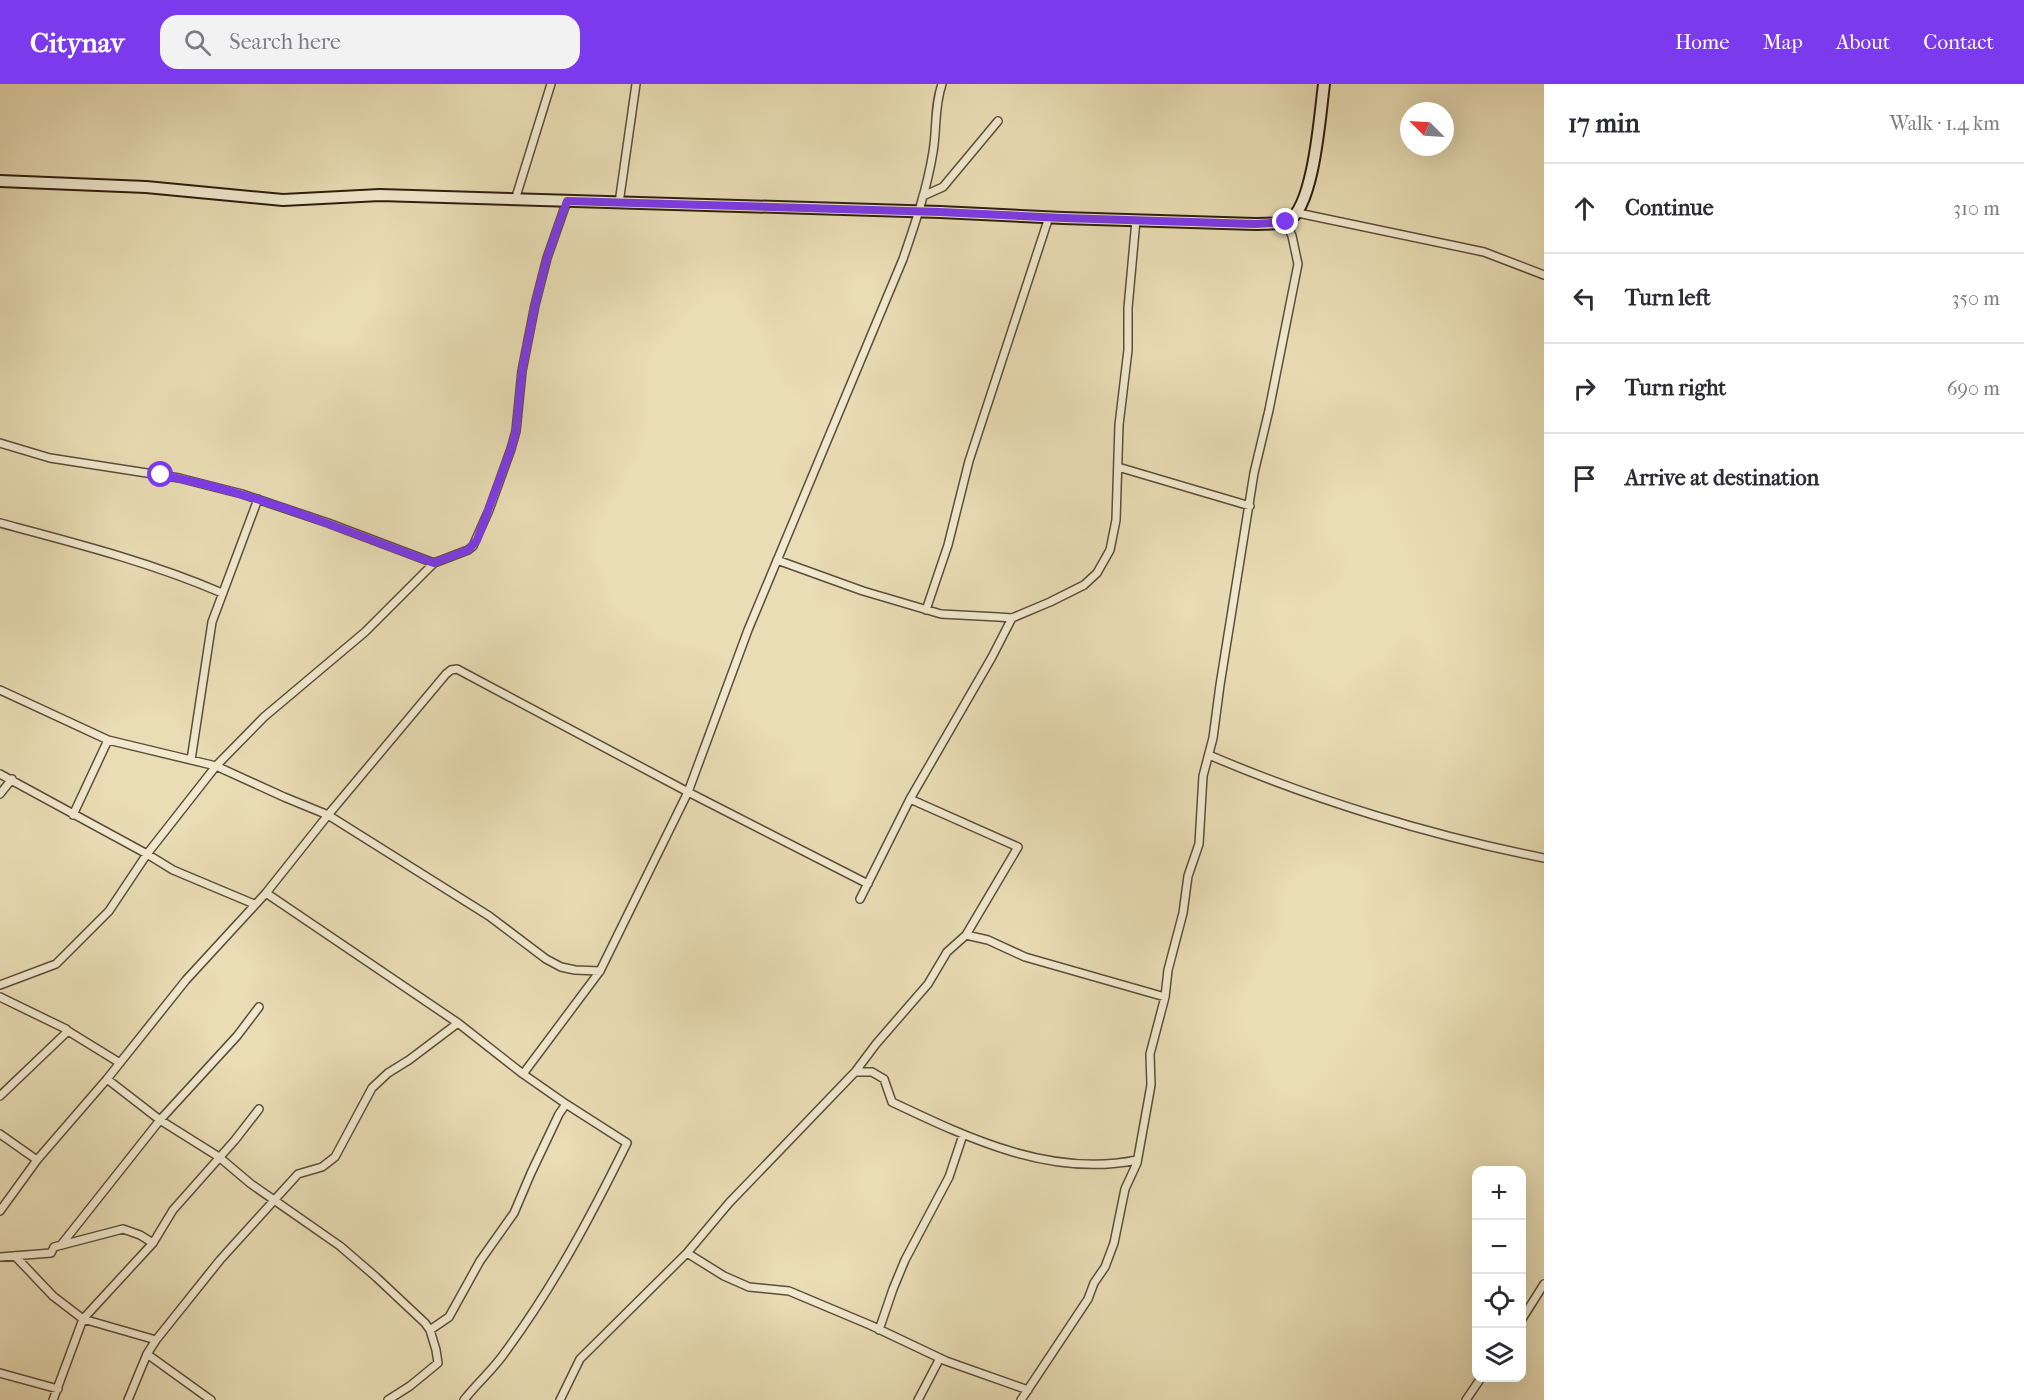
<!DOCTYPE html>
<html lang="en">
<head>
<meta charset="utf-8">
<style>
	:root { --surface:#fff; --page:#f2f2f3; --text:#2b2b33; --muted:#7c7c81; --line:#e1e1e2; --accent:#7c3aed }
	body { margin:0; font-family:"IM FELL French Canon",serif; background:var(--page); color:var(--text) }
	.controls { position:absolute; right:18px; bottom:18px; display:grid; overflow:hidden; border-radius:12px; box-shadow:0 6px 24px #0002 }
	.controls button { width:54px; height:54px; display:grid; place-items:center; padding:0; border:0; border-bottom:2px solid var(--line); background:var(--surface); color:var(--text); font:30px sans-serif }
	.compass { position:absolute; left:1400px; top:18px; width:54px; height:54px; border-radius:50%; background:var(--surface); box-shadow:0 6px 24px #0002; rotate:294deg }
	.stop { position:absolute; width:18px; height:18px; margin:-14px; border:4px solid #7c3aed; border-radius:50%; background:#fff }
	.stop.end { background:#7c3aed; border-color:#fff; box-shadow:0 2px 6px #0008 }
	.list { margin:0; padding:0; list-style:none }
	h2 { display:flex; justify-content:space-between; align-items:center; height:78px; margin:0; padding:0 24px; font-size:26px }
	h2 small { font-size:20px; font-weight:400; color:var(--muted) }
	.list li { display:grid; grid-template-columns:39px 1fr auto; gap:18px; align-items:center; box-sizing:border-box; height:90px; padding:0 24px; border-top:2px solid var(--line) }
	.list b { display:block; font-size:22px; white-space:nowrap }
	.list em { font-size:20px; font-style:normal; color:var(--muted) }
	.icon { flex:none; width:33px; height:33px; fill:none; stroke:currentColor; stroke-width:2; stroke-linecap:round; stroke-linejoin:round }
	.map { position:relative; flex:none; width:1544px; height:1316px; overflow:hidden }
	header { display:flex; align-items:center; gap:36px; box-sizing:border-box; height:84px; padding:0 30px; background:var(--accent); color:#fff }
	header strong { font-size:28px }
	nav { display:flex; gap:33px; margin-inline-start:auto; font-size:21px }
	.search { width:420px; height:54px; background:var(--page); display:flex; align-items:center; gap:15px; box-sizing:border-box; padding:0 21px; border-radius:18px; color:var(--muted); font-size:22px }
	main { display:flex }
	aside { flex:1; background:var(--surface) }
	.map>svg:first-child { display:block }
</style>
</head>
<body>
<header>
<strong>Citynav</strong>
<div class="search"><svg class="icon" aria-label="search" viewBox="0 0 24 24"><circle cx="10" cy="10" r="6"/><path d="M15 15l6 6"/></svg>Search here</div>
<nav><a>Home</a><a>Map</a><a>About</a><a>Contact</a></nav>
</header>
<main>
<div class="map">
<svg width="1544" height="1316" viewBox="0 0 1544 1316">
	<rect width="100%" height="100%" fill="#e9ddb5"/>
	<filter id="stains"><feTurbulence type="fractalNoise" baseFrequency=".00333" numOctaves="4"/><feColorMatrix values="0 0 0 0 .2 0 0 0 0 .09 0 0 0 0 .02 0 0 0 .5 -.17"/></filter>
	<radialGradient id="worn" r=".72"><stop offset=".6" stop-color="#630" stop-opacity="0"/><stop offset="1" stop-color="#630" stop-opacity=".3"/></radialGradient>
	<g fill="none" stroke-linecap="round" stroke-linejoin="round">
		<g stroke="#5d4e38" stroke-width="10">
			<path id="street" d="M923 112 943 103 998 37
				M515 116 551 0
				M619 119 636 0
				M1298 129 1484 168 1544 191
				M0 359 50 374 179 394 242 410 328 439 434 479
				M1118 383 1250 422
				M0 439C75 459 150 478 222 509
				M777 476 863 507 941 530 998 533 1012 534 1050 518 1084 501 1097 489 1110 466 1116 436 1119 341 1128 266V224L1136 136
				M926 526 948 461 969 377 1049 133
				M0 606 108 656 216 682 284 713 328 731 266 809 186 896 107 995 37 1076 0 1127
				M1209 671C1314 716 1432 752 1544 774
				M191 676 212 538 258 415
				M0 690 147 770 173 786 254 820
				M0 710 12 695
				M910 715 1018 763 966 851
				M73 731 108 656
				M266 809 458 939 523 990 600 887 688 708 868 800
				M860 815 910 715 992 573 1012 534
				M600 887 575 886 561 883 546 875 489 832 328 731 446 590 451 586 457 585 688 708 748 546 903 175C915 140 927 105 933 68 937 45 934 23 942 0
				M0 901 56 880 109 827 147 770 216 682 264 633 365 548 434 479 468 466 473 462 489 426 511 365 516 347 522 287 535 221 547 174 567 117
				M0 913 66 945 68 947 0 1012
				M68 947 120 979
				M855 988H872L884 995 892 1018C968 1054 1051 1094 1137 1076
				M107 995 160 1036 219 1073 251 1100 340 1162 376 1193 425 1239 430 1246 449 1233 480 1177 514 1129 531 1089 559 1030 566 1020
				M0 1050 37 1076
				M153 1159 173 1126 235 1056 259 1025
				M61 1161 160 1036 237 952 259 923
				M687 1169 724 1192 749 1203 789 1207 870 1241 946 1277 1028 1306
				M15 1172 53 1212 83 1235 156 1256 147 1270 211 1316
				M0 1173 51 1169 54 1163 123 1145 140 1151 153 1159 83 1235 53 1316
				M1522 1235 1544 1200
				M879 1246 893 1205 905 1176 949 1093 963 1051
				M156 1256 220 1176 298 1090 322 1083 335 1073 372 1004 388 989 409 976 458 939
				M0 1289 58 1305
				M128 1316 147 1270
				M388 1316 410 1302 438 1279 436 1266 430 1246
				M464 1316C477 1299 494 1285 506 1267 555 1200 590 1134 627 1059L566 1020 523 990
				M560 1316 580 1275 687 1169 729 1119 855 988 876 960 928 900 947 868 966 851 988 856 1025 873 1165 913
				M918 1316 940 1274
				M1021 1316 1088 1215 1094 1199 1105 1183 1114 1159 1125 1105 1137 1079 1151 1001 1150 970 1165 913 1168 886 1183 829 1188 792 1199 760 1203 692 1213 654 1220 601 1254 389 1269 326 1298 180 1292 152 1286 138
				M1466 1316 1481 1294"/>
		</g>
		<g stroke="#2e1f0e" stroke-width="14">
			<path id="secondary" d="M0 97 146 103 283 116 380 111 940 128 1063 134 1255 140C1264 139 1280 141 1288 137 1314 123 1320 30 1324 0"/>
		</g>
		<use href="#street" stroke="#f1e9cf" stroke-width="7"/>
		<use href="#secondary" stroke="#f1e9cf" stroke-width="10"/>
	</g>
	<g fill="none" stroke-linecap="round" stroke-linejoin="round">
		<path stroke="#7c3aed" stroke-width="8" d="M161 391C256 408 344 447 434 479L468 466 477 456 511 365 516 347 522 287 535 221 547 174 567 117 940 128 1063 134 1255 140 1286 138"/>
	</g>
	<rect width="100%" height="100%" filter="url(#stains)"/>
	<rect width="100%" height="100%" fill="url(#worn)"/>
</svg>
<div class="controls">
<button>+</button>
<button>−</button>
<button><svg class="icon" aria-label="locate" viewBox="0 0 24 24"><circle cx="12" cy="12" r="6"/><path d="M12 2v4M12 18v4M2 12h4M18 12h4"/></svg></button>
<button><svg class="icon" aria-label="layers" viewBox="0 0 24 24"><path d="M12 4l9 5-9 5-9-5zM3 14l9 5 9-5"/></svg></button>
</div>
<svg class="compass" viewBox="-18 -18 36 36"><path d="M0-13l5 13h-10z" fill="#e53935"/><path d="M0 13l5-13h-10z" fill="#7c7c81"/></svg>
<div class="stop" style="left:161px;top:391px"></div>
<div class="stop end" style="left:1286px;top:138px"></div>
</div>
<aside>
<h2>17 min<small>Walk · 1.4 km</small></h2>
<ul class="list">
<li><svg class="icon" aria-label="ahead" viewBox="0 0 24 24"><path d="M12 20V5M6 11l6-6 6 6"/></svg><div><b>Continue</b></div><em>310 m</em></li>
<li><svg class="icon" aria-label="left" viewBox="0 0 24 24"><path d="M17 20v-9H6M10 6l-5 5 5 5"/></svg><div><b>Turn left</b></div><em>350 m</em></li>
<li><svg class="icon" aria-label="right" viewBox="0 0 24 24"><path d="M7 20v-9h11M14 6l5 5-5 5"/></svg><div><b>Turn right</b></div><em>690 m</em></li>
<li><svg class="icon" aria-label="arrive" viewBox="0 0 24 24"><path d="M6 21V4h12l-3 4 3 4H6"/></svg><div><b>Arrive at destination</b></div></li>
</ul>
</aside>
</main>
</body>
</html>
